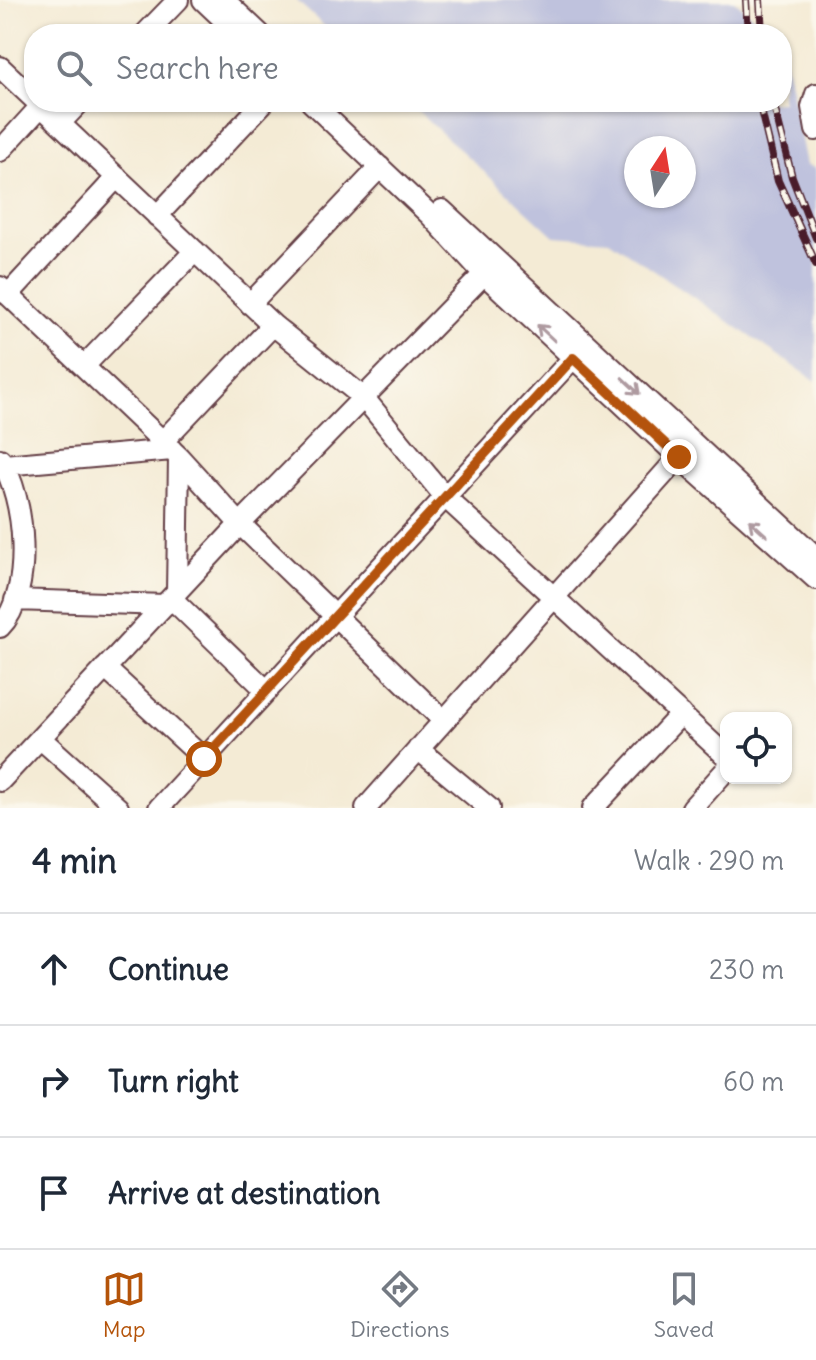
<!DOCTYPE html>
<html lang="en">
<head>
<meta charset="utf-8">
<style>
	:root { --surface:#fff; --page:#f6f6f7; --text:#1f2937; --muted:#747a83; --line:#e0e1e3; --accent:#b45309 }
	body { margin:0; font-family:Delius,sans-serif; background:var(--page); color:var(--text) }
	.controls { position:absolute; right:24px; bottom:24px; display:grid; overflow:hidden; border-radius:16px; box-shadow:0 2px 6px #0004 }
	.controls button { width:72px; height:72px; display:grid; place-items:center; padding:0; border:0; border-bottom:2px solid var(--line); background:var(--surface); color:var(--text); font:40px sans-serif }
	.compass { position:absolute; left:624px; top:136px; width:72px; height:72px; border-radius:50%; background:var(--surface); box-shadow:0 2px 6px #0004; rotate:12deg }
	.stop { position:absolute; width:24px; height:24px; margin:-18px; border:6px solid #b45309; border-radius:50%; background:#fff }
	.stop.end { background:#b45309; border-color:#fff; box-shadow:0 2px 8px #0008 }
	.list { margin:0; padding:0; list-style:none }
	h2 { display:flex; justify-content:space-between; align-items:center; height:104px; margin:0; padding:0 32px; font-size:34px }
	h2 small { font-size:26px; font-weight:400; color:var(--muted) }
	.list li { display:grid; grid-template-columns:52px 1fr auto; gap:24px; align-items:center; box-sizing:border-box; height:112px; padding:0 32px; border-top:2px solid var(--line) }
	.list b { display:block; font-size:30px; white-space:nowrap }
	.list em { font-size:26px; font-style:normal; color:var(--muted) }
	.icon { flex:none; width:44px; height:44px; fill:none; stroke:currentColor; stroke-width:2; stroke-linecap:round; stroke-linejoin:round }
	.map { position:relative; flex:none; width:816px; height:808px; overflow:hidden }
	.search { position:absolute; background:var(--surface); box-shadow:0 2px 6px #0004; left:24px; right:24px; top:24px; height:88px; display:flex; align-items:center; gap:20px; box-sizing:border-box; padding:0 28px; border-radius:32px; color:var(--muted); font-size:30px }
	.sheet { height:440px; background:var(--surface) }
	nav { display:flex; justify-content:space-around; align-items:center; box-sizing:border-box; height:112px; border-top:2px solid var(--line); background:var(--surface); font-size:22px; color:var(--muted) }
	nav a { display:grid; justify-items:center; gap:4px }
	nav .on { color:var(--accent) }
	.map>svg:first-child { display:block }
</style>
</head>
<body>
<div class="map">
<svg width="816" height="808" viewBox="0 0 816 808">
	<rect width="100%" height="100%" fill="#fbf7ec"/>
	<filter id="ink" filterUnits="userSpaceOnUse"><feTurbulence type="fractalNoise" baseFrequency=".0125" numOctaves="2"/><feDisplacementMap in="SourceGraphic" scale="16" xChannelSelector="R" yChannelSelector="G"/><feConvolveMatrix kernelMatrix="1 2 1 2 8 2 1 2 1" color-interpolation-filters="sRGB"/></filter>
	<filter id="wash" filterUnits="userSpaceOnUse"><feTurbulence type="fractalNoise" baseFrequency=".006" numOctaves="4" result="noise"/><feDisplacementMap in="SourceGraphic" scale="32" xChannelSelector="R" yChannelSelector="G"/><feGaussianBlur stdDeviation="1.8" result="paint"/><feColorMatrix in="noise" values="0 0 0 0 0 0 0 0 0 0 0 0 0 0 0 0 0 1.4 0 .05"/><feComposite in="paint" operator="in"/></filter>
	<g filter="url(#wash)">
		<rect width="100%" height="100%" fill="#f4ebd5"/>
		<path fill="#bfc2dd" fill-rule="evenodd" d="M296 0H734L772 34H333Z
			M782 44 806 164 816 169V381L609 240 554 236 408 102H782ZM636 148H684V196H636Z"/>
	</g>
	<g filter="url(#ink)">
		<g fill="none" stroke-linecap="round" stroke-linejoin="round">
			<g stroke="#643e44" stroke-width="24">
				<path id="minor" d="M203 0 239 34
					M224 0 260 34
					M145 34 178 0
					M0 67 34 99
					M816 94 812 107 816 130
					M37 102 273 325 364 398 445 497 726 756
					M311 102 430 215 484 274 679 457 816 579
					M60 123 80 102
					M0 151 41 106
					M442 210 816 557
					M157 216 264 102
					M0 287 179 457 240 524 443 720
					M8 295 117 177
					M250 304 380 167
					M84 366 195 251
					M163 441 273 325
					M0 459C26 497 34 593 0 627
					M4 465 172 450
					M177 592 179 457
					M171 598 267 691
					M15 600 165 605
					M105 668 204 759
					M40 738 118 808
					M418 749 489 808
					M0 781 240 524 484 274
					M159 808 573 358
					M366 808 679 457
					M593 808 681 714
					M692 808 726 770"/>
			</g>
			<use href="#minor" stroke="#fff" stroke-width="20"/>
			<g stroke="#4a1f2b" stroke-width="8">
				<path id="rail" d="M746 0 748 34
					M760 0 762 34
					M759 102 778 181 816 264
					M773 102 792 177 816 238"/>
			</g>
			<use href="#rail" stroke="#fbf7ec" stroke-width="5" stroke-dasharray="15" stroke-linecap="butt"/>
		</g>
		<defs><path id="oneway-shaft" d="M-6 0H5M1.5-3L5.5 0L1.5 3" fill="none" stroke-width="1.6" stroke-linecap="round" stroke-linejoin="round" transform="scale(2)"/></defs>
		<g stroke="#ae9aa0">
			<use href="#oneway-shaft" transform="translate(546 333) rotate(-137)"/>
			<use href="#oneway-shaft" transform="translate(631 386) rotate(43)"/>
			<use href="#oneway-shaft" transform="translate(758 528) rotate(-138)"/>
		</g>
	</g>
	<g fill="none" stroke-linecap="round" stroke-linejoin="round" filter="url(#ink)">
		<path stroke="#b45309" stroke-width="10" d="M204 759 573 358 679 457"/>
	</g>
</svg>
<div class="controls">
<button><svg class="icon" aria-label="locate" viewBox="0 0 24 24"><circle cx="12" cy="12" r="6"/><path d="M12 2v4M12 18v4M2 12h4M18 12h4"/></svg></button>
</div>
<svg class="compass" viewBox="-18 -18 36 36"><path d="M0-13l5 13h-10z" fill="#e53935"/><path d="M0 13l5-13h-10z" fill="#747a83"/></svg>
<div class="stop" style="left:204px;top:759px"></div>
<div class="stop end" style="left:679px;top:457px"></div>
<div class="search"><svg class="icon" aria-label="search" viewBox="0 0 24 24"><circle cx="10" cy="10" r="6"/><path d="M15 15l6 6"/></svg>Search here</div>
</div>
<section class="sheet">
<h2>4 min<small>Walk · 290 m</small></h2>
<ul class="list">
<li><svg class="icon" aria-label="ahead" viewBox="0 0 24 24"><path d="M12 20V5M6 11l6-6 6 6"/></svg><div><b>Continue</b></div><em>230 m</em></li>
<li><svg class="icon" aria-label="right" viewBox="0 0 24 24"><path d="M7 20v-9h11M14 6l5 5-5 5"/></svg><div><b>Turn right</b></div><em>60 m</em></li>
<li><svg class="icon" aria-label="arrive" viewBox="0 0 24 24"><path d="M6 21V4h12l-3 4 3 4H6"/></svg><div><b>Arrive at destination</b></div></li>
</ul>
</section>
<nav>
<a class="on"><svg class="icon" aria-label="map" viewBox="0 0 24 24"><path d="M3 6l6-2 6 2 6-2v14l-6 2-6-2-6 2zM9 4v14M15 6v14"/></svg>Map</a>
<a><svg class="icon" aria-label="directions" viewBox="0 0 24 24"><path d="M12 3l9 9-9 9-9-9zM9 14v-3h6M13 9l2 2-2 2"/></svg>Directions</a>
<a><svg class="icon" aria-label="saved" viewBox="0 0 24 24"><path d="M7 4h10v16l-5-4-5 4z"/></svg>Saved</a>
</nav>
</body>
</html>
